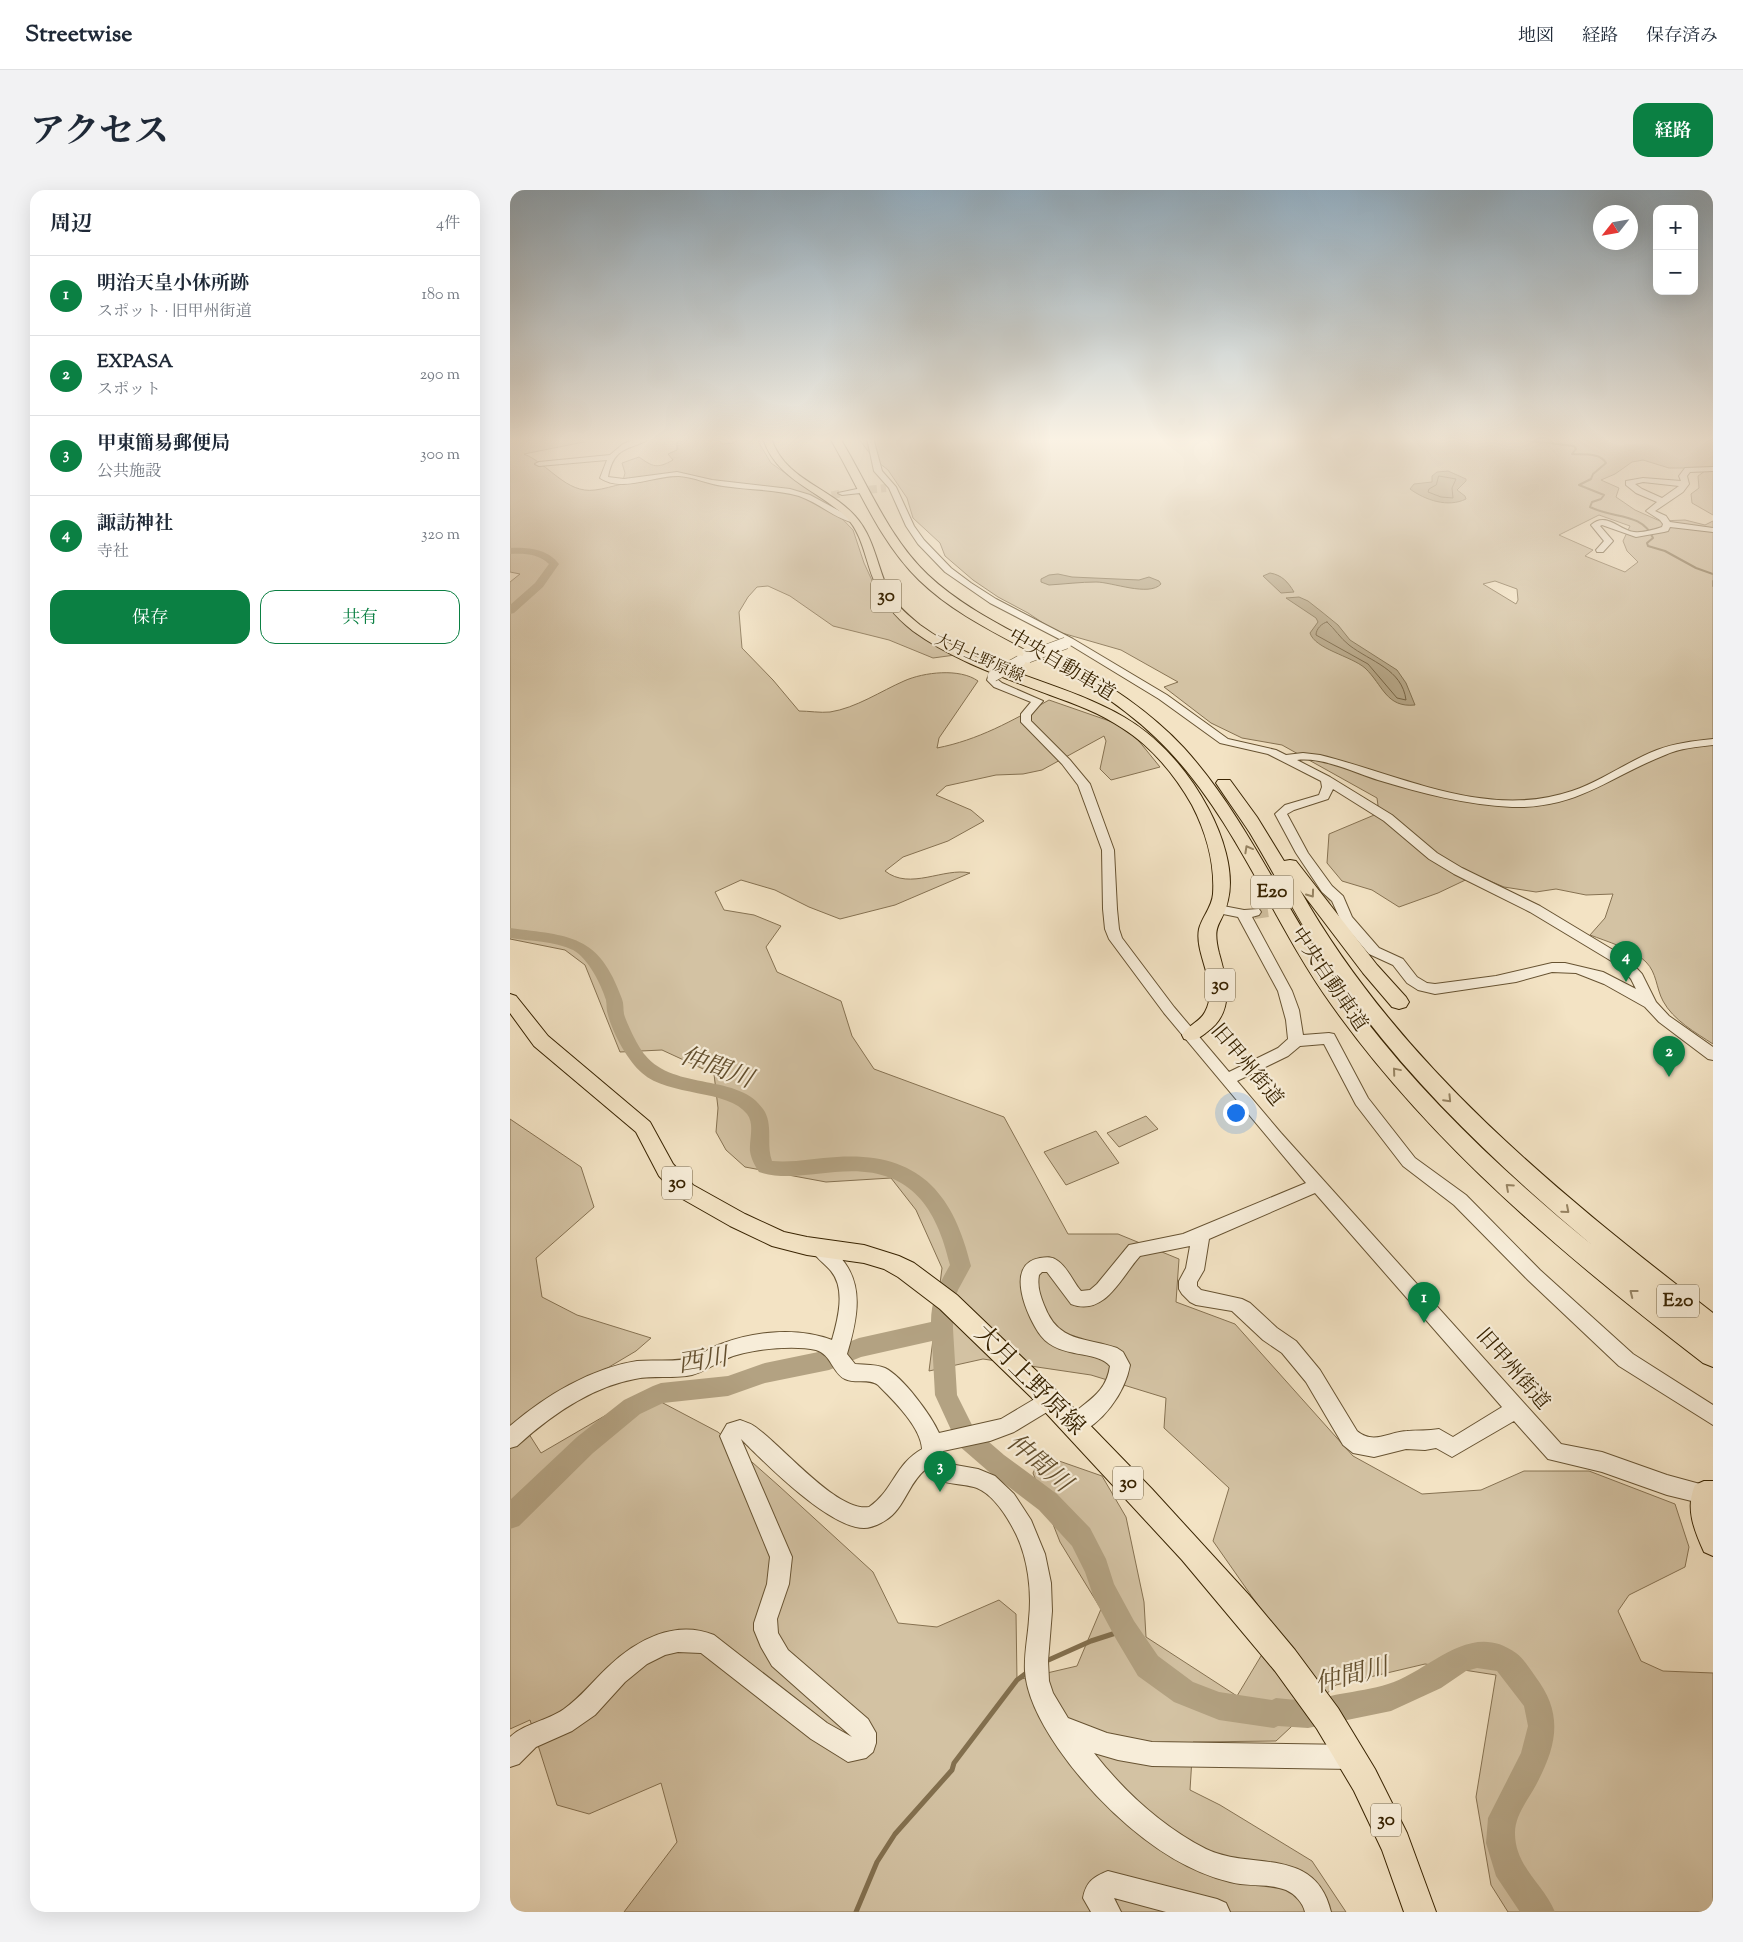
<!DOCTYPE html>
<html lang="ja">
<head>
<meta charset="utf-8">
<style>
	:root { --surface:#fff; --page:#f2f2f3; --text:#1f2937; --muted:#747a83; --line:#e0e1e3; --accent:#0b8043 }
	body { margin:0; font-family:"Sorts Mill Goudy","Noto Serif JP",serif; background:var(--page); color:var(--text) }
	.controls { position:absolute; right:15px; top:15px; display:grid; overflow:hidden; border-radius:10px; box-shadow:0 5px 20px #0002 }
	.controls button { width:45px; height:45px; display:grid; place-items:center; padding:0; border:0; border-bottom:1px solid var(--line); background:var(--surface); color:var(--text); font:25px sans-serif }
	.compass { position:absolute; left:1083px; top:15px; width:45px; height:45px; border-radius:50%; background:var(--surface); box-shadow:0 5px 20px #0002; rotate:239deg }
	.you { position:absolute; left:725px; top:922px; width:18px; height:18px; margin:-12px; border:4px solid #fff; border-radius:50%; background:#1a73e8; box-shadow:0 0 0 8px #1a73e833 }
	.badge { display:grid; place-items:center; width:32px; height:32px; border-radius:50%; background:var(--accent); color:#fff; font-size:16px; font-weight:700 }
	.pin { position:absolute; translate:-50% -41px; filter:drop-shadow(0 1px 2px #0008) }
	.pin::after { content:''; position:absolute; top:26px; width:18px; height:15px; background:inherit; clip-path:polygon(0 0,100% 0,50% 100%) }
	.list { margin:0; padding:0; list-style:none }
	h2 { display:flex; justify-content:space-between; align-items:center; height:65px; margin:0; padding:0 20px; font-size:21px }
	h2 small { font-size:16px; font-weight:400; color:var(--muted) }
	.list li { display:grid; grid-template-columns:32px 1fr auto; gap:15px; align-items:center; box-sizing:border-box; height:80px; padding:0 20px; border-top:1px solid var(--line) }
	.list b { display:block; font-size:19px; white-space:nowrap }
	.list p { margin:0; font-size:16px; white-space:nowrap; color:var(--muted) }
	.list em { font-size:16px; font-style:normal; color:var(--muted) }
	.actions { display:flex; gap:10px; padding:15px 20px }
	.actions a { flex:1; padding:11px 0; border:1px solid var(--accent); border-radius:15px; text-align:center; font-size:18px; color:var(--accent) }
	.actions .main { background:var(--accent); color:#fff }
	.map { position:relative; flex:none; width:1203px; height:1722px; overflow:hidden; border-radius:15px }
	header { display:flex; align-items:center; gap:30px; box-sizing:border-box; height:70px; padding:0 25px; background:var(--surface); border-bottom:1px solid var(--line) }
	header strong { font-size:24px }
	nav { display:flex; gap:28px; margin-inline-start:auto; font-size:18px }
	.intro { display:flex; align-items:center; justify-content:space-between; box-sizing:border-box; height:120px; padding:0 30px }
	h1 { margin:0; font-size:35px }
	.button { padding:12px 22px; border-radius:15px; background:var(--accent); color:#fff; font-size:18px; font-weight:700 }
	main { display:flex; gap:30px; padding:0 30px }
	aside { flex:1; background:var(--surface); border-radius:15px; box-shadow:0 5px 20px #0002 }
	.map>svg:first-child { display:block }
</style>
</head>
<body>
<header>
<strong>Streetwise</strong>
<nav><a>地図</a><a>経路</a><a>保存済み</a></nav>
</header>
<div class="intro"><h1>アクセス</h1><a class="button">経路</a></div>
<main>
<aside>
<h2>周辺<small>4件</small></h2>
<ul class="list">
<li><span class="badge">1</span><div><b>明治天皇小休所跡</b><p>スポット · 旧甲州街道</p></div><em>180 m</em></li>
<li><span class="badge">2</span><div><b>EXPASA</b><p>スポット</p></div><em>290 m</em></li>
<li><span class="badge">3</span><div><b>甲東簡易郵便局</b><p>公共施設</p></div><em>300 m</em></li>
<li><span class="badge">4</span><div><b>諏訪神社</b><p>寺社</p></div><em>320 m</em></li>
</ul>
<div class="actions"><a class="main">保存</a><a>共有</a></div>
</aside>
<div class="map">
<svg width="1203" height="1722" viewBox="0 0 1203 1722">
	<rect width="100%" height="100%" fill="#f3e3c4"/>
	<filter id="stains"><feTurbulence type="fractalNoise" baseFrequency=".004" numOctaves="4"/><feColorMatrix values="0 0 0 0 .2 0 0 0 0 .09 0 0 0 0 .02 0 0 0 .5 -.17"/></filter>
	<radialGradient id="worn" r=".72"><stop offset=".6" stop-color="#630" stop-opacity="0"/><stop offset="1" stop-color="#630" stop-opacity=".3"/></radialGradient>
	<path fill="#d3c2a3" stroke="#867252" fill-rule="evenodd" d="M0 248 73 249 74 252 14 264C39 274 56 304 85 300 94 299 103 296 112 294L115 283 112 273 129 267C143 277 147 279 163 270L158 264 167 260V252L182 248H206L213 254 223 253 232 248H249V253L261 273 316 312 343 340 354 373 372 412 405 443 445 465 423 468 379 450 323 436 280 406 258 396 247 397 238 407 229 422 232 458 263 490 289 521C299 521 310 523 320 522 346 518 371 501 394 491 414 482 450 478 468 491L429 548 427 558C468 550 502 531 539 510L611 535 624 545 650 577 601 590 590 579 596 551 594 546 532 580 513 584 486 585 436 596 426 605 461 620 474 631 438 651 393 667 375 681C400 701 434 677 460 683L385 715 330 729 299 717 265 700 231 690 205 702 214 720 244 725 271 736 256 757 267 782 331 811 342 846 364 879 494 927 558 1044H608L669 1069 666 1112 725 1134 843 1266 912 1304 971 1300 1014 1281H1079L1165 1314 1179 1357 1175 1377 1119 1405 1108 1421 1131 1471 1153 1481 1203 1483V1722H998L981 1695 966 1607 986 1485 915 1474 826 1495 766 1551 683 1552 680 1600 710 1615 802 1671 836 1722H114L167 1652 151 1593 79 1624 47 1615 20 1530 0 1539V929L71 977 84 1017 26 1068 32 1107 67 1125 141 1148 126 1161 10 1230 31 1263 134 1203 208 1242 269 1296 363 1382 388 1433 427 1437 489 1410 506 1424 507 1490 567 1476 591 1419 550 1352 523 1283 532 1265 592 1286 616 1327 634 1412 636 1447 727 1506 766 1441 703 1351 719 1298 654 1238 656 1208 581 1185 473 1169 419 1181 432 1078 406 1020 381 988 316 992 235 977 216 960 206 942 208 918 204 884 152 860 110 862 75 775 55 760 0 749V392L10 384 0 382Z
		M348 248H1203V325L1182 313 1181 304 1189 298 1188 286 1199 278H1159L1133 270 1122 272 1105 284 1091 290 1109 298 1106 307 1125 320 1150 331 1175 330 1195 335 1203 331V854C1186 843 1163 830 1153 811 1146 798 1147 783 1136 772 1125 760 1096 751 1080 745L1095 728 1103 704 1076 705 1046 699 1026 702 994 697 966 685 928 703 889 717 862 700 832 691 817 673 819 644 869 623 867 608 772 555 732 548 701 533 654 497 668 492 611 460 545 441 518 423 488 407 463 390 435 366 430 353 403 328 397 308 378 280 364 269ZM1089 325 1120 336 1113 351 1117 361 1128 372 1115 382 1075 366 1083 360 1049 345ZM985 391 1007 399 1008 410 1006 414 973 394Z
		M636 926 648 939 609 957 597 943Z
		M586 941 609 973 556 995 534 962Z"/>
	<path fill="#b3a282" stroke="#826f4e" d="M938 281 956 289V291L947 300 955 306 956 309C938 318 915 310 900 299L904 294 922 292V286L927 282Z
		M760 383C772 385 778 392 784 402L771 403 753 386Z
		M548 384 562 387 629 390 639 387 649 391 651 394C639 407 602 392 586 392 571 392 555 394 539 395L531 392V389L539 385Z
		M789 407 798 411 812 422 828 435 840 450 887 480 896 493 905 515C876 518 873 495 855 478 841 466 805 459 800 443L808 432 806 428 776 408Z"/>
	<g fill="none" stroke-linecap="round" stroke-linejoin="round">
		<path stroke="#766242" stroke-width="1" d="M929 286 946 289 942 298 943 308 931 307 918 302 919 299 926 295Z
			M817 432C825 439 830 448 839 455 861 472 892 479 896 510L887 508 858 474 806 445C806 439 812 433 817 432Z"/>
		<path stroke="#826f4e" stroke-width="2" d="M1014 248 1021 251 1064 256 1066 259 1062 264C1073 265 1090 262 1096 273L1083 284 1081 289 1069 295 1094 305 1091 309 1082 312 1080 317C1103 329 1132 322 1143 348L1137 353 1138 356 1155 361 1186 378 1203 384
			M1203 391V396"/>
		<path stroke="#826f4e" stroke-width="5" d="M534 1472 581 1451 615 1440
			M346 1722 367 1672 385 1644 442 1580 444 1573 507 1490 519 1481"/>
		<path fill="#b3a282" fill-rule="evenodd" d="M0 358C18 357 38 359 49 374L33 397 4 423 0 424V415L25 393 39 374C29 364 14 363 0 364Z
			M0 738C60 746 89 744 112 809 114 814 113 819 114 824 117 834 128 857 135 865 165 902 232 882 255 922 263 938 256 955 262 971 284 973 305 968 327 967 408 962 443 1002 461 1076L448 1100 443 1115V1139L447 1205 464 1239 494 1265 547 1304 580 1338 596 1369 604 1394 624 1431 648 1466 683 1492 709 1502 762 1510 766 1508C776 1509 786 1510 796 1510 807 1510 819 1506 830 1504 846 1501 863 1499 878 1494 920 1481 960 1429 1006 1463 1014 1469 1019 1478 1025 1486 1054 1524 1047 1555 1026 1595 1018 1610 1005 1625 1005 1643 1005 1677 1033 1693 1045 1722H1010L986 1686 976 1653 978 1628 1011 1563 1018 1536 1014 1516 987 1481 967 1478 956 1481 931 1498 881 1521 798 1538 768 1536 764 1538 709 1530 664 1512 628 1486 606 1449 584 1408 575 1382 562 1356 529 1320 478 1281 448 1255 425 1205 422 1151 351 1167 319 1180 255 1193 218 1206 153 1213 130 1224 83 1263 9 1336 0 1339V1310L67 1247 114 1210 143 1196 151 1193 218 1186 255 1173 318 1160 349 1148 421 1132C421 1110 429 1094 440 1075 425 1011 396 975 325 982 299 984 274 990 249 982 245 976 241 969 240 961 239 950 245 934 237 924 218 899 159 907 132 883 118 871 103 844 98 825 96 820 97 815 96 810 91 794 78 768 63 760 44 751 20 751 0 748Z"/>
		<path stroke="#cebd9d" stroke-width="8" stroke-dasharray="8 4" stroke-linecap="butt" d="M347 301 376 298
			M310 308 332 303"/>
		<path stroke="#cebd9d" stroke-width="14" stroke-dasharray="14 7" stroke-linecap="butt" d="M744 722 821 711"/>
		<g stroke="#675332" stroke-width="2">
			<path id="minor" d="M129 248H141C121 261 104 254 98 287L114 289 167 282 202 290 280 299 300 305 348 331 344 333C324 328 309 313 289 306 265 299 238 300 213 296 198 294 184 287 169 286 145 285 112 303 90 288L97 270 29 276 25 274 29 272 100 265 113 254Z
				M357 248H363L372 281 386 297 404 336 414 350 441 378 461 393 486 409 563 449 657 505 718 549 766 560 776 565 793 563 810 565C891 585 977 630 1062 601 1092 591 1118 571 1147 560 1165 553 1184 551 1203 549V555C1187 557 1170 558 1155 565 1099 587 1067 619 1002 617 956 615 911 603 868 590 843 582 813 567 787 570L820 587 882 625 927 663 952 678 1030 716 1118 769 1132 784 1146 812 1159 826 1203 857V870L1198 869 1149 832 1135 817 1094 794 1066 783 1042 782 1006 792 925 804 908 800 897 793 883 775 859 764 831 731 822 711 812 702 786 663 765 624 775 615 809 605 812 597 811 591 758 564 710 553 649 509 557 453 480 413 435 382 408 354 396 336 379 298 364 281ZM823 599 874 631 919 669 944 684 1020 722 1108 775 1121 789 1126 799 1093 782 1055 773H1042L986 786 925 794 917 793 907 787 893 769 869 758 842 727 833 706 822 696 798 663 777 624 784 620 818 609Z
				M1203 277V281L1180 282 1177 286 1179 294 1173 302 1145 321 1156 326 1160 332 1203 338V342L1160 337 1158 341 1154 342 1126 347 1092 335 1090 336 1103 351 1093 362H1087L1086 360 1094 351 1081 335C1096 321 1109 340 1124 342 1133 343 1143 340 1152 337L1153 334 1150 330 1136 321 1147 312 1126 303 1116 295V291L1133 288 1171 291 1169 286 1175 278ZM1133 292 1169 296 1152 308 1132 299 1125 294Z
				M347 299H350V303L332 305 328 303Z
				M483 483 487 484V489L492 493 533 511 521 525V531L560 570 580 594 604 660 607 719 609 739 612 748 664 817 719 882 768 858 778 849 776 830 768 801 728 727 703 722 701 719 703 716 708 715 734 720 749 719 751 722 749 725 742 727 782 801 789 820 793 845 819 843 824 844 858 908 905 968 956 1005 1030 1080 1123 1164 1203 1215V1235L1109 1176 1018 1090 944 1015 893 976 846 915 814 854 790 856 778 866 727 891 771 943 1051 1254 1092 1262 1157 1285 1201 1297 1203 1301 1201 1311 1194 1314 1157 1305 1092 1282 1038 1269 1004 1231 942 1267 926 1258 915 1260 896 1259 864 1267 843 1263 833 1255 796 1192 772 1163 753 1150 722 1121 686 1115 680 1112 672 1104 669 1099V1091L676 1078 680 1056 630 1066C611 1087 595 1127 561 1114L537 1082H532L529 1085C527 1096 530 1105 534 1115 548 1153 575 1147 607 1158L613 1162 620 1175C615 1203 592 1235 565 1245L558 1242 555 1236C566 1212 595 1211 600 1176 587 1160 549 1169 531 1146 518 1129 493 1074 530 1068 536 1067 542 1066 548 1071 558 1078 563 1092 571 1101L580 1100 587 1094 619 1055 673 1044 796 993 654 823 599 749 595 739 593 719 592 660 568 595 552 574 511 532V524L521 512 484 497 477 490 479 484ZM805 1003 992 1217 943 1247 929 1239C918 1241 908 1240 897 1241 878 1242 864 1255 847 1241L810 1180 786 1151 767 1138 740 1113 732 1109 691 1100 687 1096V1092L694 1080 699 1049Z
				M309 1051C317 1053 322 1059 328 1065 356 1093 347 1130 337 1164L345 1174C355 1175 365 1174 375 1178 393 1187 421 1225 429 1243L491 1229 533 1204 540 1201 547 1204 550 1210 547 1216 504 1242 480 1251 433 1261V1270L440 1274 468 1279 485 1286 504 1304 521 1330 535 1364 541 1393 542 1421 538 1471 539 1491 543 1503 558 1528 597 1543 642 1552 842 1555 851 1558 854 1567 851 1576 842 1579 642 1576 608 1570 584 1563C614 1601 651 1636 696 1659 741 1681 805 1655 821 1722H795C793 1713 785 1704 776 1700 758 1693 738 1697 720 1692 675 1681 637 1654 604 1623 571 1592 518 1529 515 1481 514 1464 518 1446 519 1429 522 1401 518 1369 506 1344 498 1328 484 1305 467 1298 451 1292 426 1297 416 1279 398 1293 395 1318 376 1330 370 1334 361 1338 354 1338 319 1338 255 1273 231 1249L282 1367 279 1394 267 1429 268 1443 278 1460 358 1529 366 1543V1553L363 1562 356 1568 338 1572 301 1549 191 1463 168 1462 155 1465 137 1474 115 1492 85 1525 62 1541 26 1557 9 1574 0 1577V1547C15 1533 37 1531 54 1519 71 1507 83 1491 98 1477 126 1450 165 1429 204 1445L317 1533 342 1547 262 1476 251 1457 244 1440V1433L257 1394 260 1367 210 1246 217 1234 230 1230C235 1232 240 1233 244 1236 270 1253 327 1323 359 1317 383 1301 385 1274 412 1259 411 1237 383 1210 368 1195 359 1188 345 1194 335 1189 323 1184 321 1164 306 1160 283 1155 238 1159 216 1169 204 1174 194 1182 182 1185 163 1189 143 1185 125 1189 81 1197 40 1226 7 1256L0 1258V1236C35 1206 81 1178 127 1171 145 1169 166 1173 184 1167 193 1164 201 1157 211 1154 245 1141 288 1137 322 1150 328 1129 336 1099 321 1081 314 1073 305 1067 300 1058L303 1053Z
				M598 1681 707 1709 716 1713 720 1722H656L604 1708 611 1722H581L573 1708C576 1692 583 1687 598 1681Z"/>
		</g>
		<g stroke="#382301" stroke-width="2">
			<path id="major" d="M253 248H261C275 290 318 296 345 326 365 348 367 378 380 404 387 416 399 426 410 435 471 480 549 490 614 527 650 548 679 582 698 618 712 644 725 681 718 710 713 736 701 731 709 763 717 791 725 822 697 842 689 848 685 852 674 849L672 845C678 835 690 832 695 822 710 795 684 765 689 739 692 727 702 717 703 704 705 674 696 642 682 615 665 585 642 557 612 538 590 523 565 514 540 505 493 487 444 471 403 441 385 427 371 410 363 388 355 368 352 343 336 327 308 300 265 289 253 248Z
				M0 804 6 806 38 846 140 932 163 974 183 995 235 1024 274 1042 297 1047 354 1055 389 1066 404 1073 447 1105 540 1194 642 1299 739 1405 785 1460 828 1518 865 1579 897 1643 926 1722H894L872 1660 844 1601 807 1539 765 1481 672 1370 523 1209 430 1119 388 1087 374 1079 354 1073 297 1065 262 1056 220 1036 169 1007 149 986 126 942 24 856 0 823Z
				M1194 1291H1203V1366L1194 1362C1184 1340 1175 1318 1185 1295Z"/>
		</g>
		<g stroke="#382301" stroke-width="2">
			<path id="highway" d="M320 248H330C358 294 378 347 418 385 452 417 496 438 537 460 586 486 636 517 674 558 734 624 768 706 818 779 890 885 984 975 1082 1055 989 977 899 892 829 792 795 744 770 693 740 643 729 626 717 610 706 593L708 590H720L747 627 774 671 780 670 786 671 867 775 896 807 899 812 896 817 889 819 882 817 853 783 790 700C889 875 1047 1002 1203 1123V1177L1193 1173C1057 1068 922 956 821 814 763 733 729 636 660 562 624 523 577 493 530 467 488 444 444 424 409 390 369 351 348 296 320 248Z"/>
		</g>
		<use href="#minor" fill="#f7edd9" fill-rule="evenodd"/>
		<use href="#major" fill="#f3e3c4" fill-rule="evenodd"/>
		<use href="#highway" fill="#f3e3c4" fill-rule="evenodd"/>
		<g stroke="#675332" stroke-width="12" stroke-linecap="butt">
			<path id="minor-bridge" d="M518 467 556 453
				M483 486 510 471"/>
		</g>
		<use href="#minor-bridge" stroke="#f7edd9" stroke-width="11"/>
	</g>
	<defs><path id="oneway-chevron" d="M-2-3.5L2.5 0L-2 3.5" fill="none" stroke-width="1.6" stroke-linecap="round" stroke-linejoin="round" transform="scale(1.25)"/></defs>
	<g stroke="#968362">
		<use href="#oneway-chevron" transform="translate(738 659) rotate(-119)"/>
		<use href="#oneway-chevron" transform="translate(801 704) rotate(54)"/>
		<use href="#oneway-chevron" transform="translate(886 881) rotate(-130)"/>
		<use href="#oneway-chevron" transform="translate(938 909) rotate(46)"/>
		<use href="#oneway-chevron" transform="translate(999 997) rotate(-138)"/>
		<use href="#oneway-chevron" transform="translate(1056 1020) rotate(41)"/>
		<use href="#oneway-chevron" transform="translate(1123 1103) rotate(-142)"/>
	</g>
	<linearGradient id="sky" x2="0" y2="1"><stop stop-color="#93adbf"/><stop offset="0.51" stop-color="#faf2e4"/><stop offset="1" stop-color="#faf2e4" stop-opacity="0"/></linearGradient>
	<rect width="1203" height="489" fill="url(#sky)"/>
	<g text-anchor="middle" dominant-baseline="central" stroke-width="4.5" stroke-linejoin="round" paint-order="stroke">
		<g font-size="16" fill="#382301" stroke="#f7edd9">
			<text transform="translate(469 469) rotate(24)">大月上野原線</text>
		</g>
		<g fill="#f7edd9" stroke="#716042" stroke-width="1">
			<rect x="361" y="389.5" width="30" height="33" rx="4"/>
			<rect x="741" y="685.5" width="42" height="33" rx="4"/>
			<rect x="695" y="778.5" width="30" height="33" rx="4"/>
			<rect x="152" y="976.5" width="30" height="33" rx="4"/>
			<rect x="1147" y="1094.5" width="42" height="33" rx="4"/>
			<rect x="603" y="1276.5" width="30" height="33" rx="4"/>
			<rect x="861" y="1613.5" width="30" height="33" rx="4"/>
		</g>
		<g font-size="19" font-weight="bold" fill="#382301">
			<text x="376" y="406">30</text>
			<text x="762" y="702">E20</text>
			<text x="710" y="795">30</text>
			<text x="167" y="993">30</text>
			<text x="1168" y="1111">E20</text>
			<text x="618" y="1293">30</text>
			<text x="876" y="1630">30</text>
		</g>
		<g font-size="20" fill="#382301" stroke="#f7edd9">
			<text transform="translate(551 476) rotate(31)">中央自動車道</text>
			<text transform="translate(818 790) rotate(56)">中央自動車道</text>
			<text transform="translate(736 876) rotate(50)">旧甲州街道</text>
			<text transform="translate(1002 1180) rotate(49)">旧甲州街道</text>
		</g>
		<g font-size="24" fill="#382301" stroke="#f7edd9">
			<text transform="translate(519 1191) rotate(45)">大月上野原線</text>
		</g>
		<g font-size="25" font-style="italic" fill="#634f2e" stroke="#f7edd9">
			<text transform="translate(206 879) rotate(20)">仲間川</text>
			<text transform="translate(193 1172) rotate(-9)">西川</text>
			<text transform="translate(528 1274) rotate(40)">仲間川</text>
			<text transform="translate(842 1487) rotate(-14)">仲間川</text>
		</g>
	</g>
	<rect width="100%" height="100%" filter="url(#stains)"/>
	<rect width="100%" height="100%" fill="url(#worn)"/>
</svg>
<div class="controls">
<button>+</button>
<button>−</button>
</div>
<svg class="compass" viewBox="-18 -18 36 36"><path d="M0-13l5 13h-10z" fill="#e53935"/><path d="M0 13l5-13h-10z" fill="#747a83"/></svg>
<div class="you"></div>
<div class="pin badge" style="left:914px;top:1133px">1</div>
<div class="pin badge" style="left:1159px;top:887px">2</div>
<div class="pin badge" style="left:430px;top:1302px">3</div>
<div class="pin badge" style="left:1116px;top:792px">4</div>
</div>
</main>
</body>
</html>
